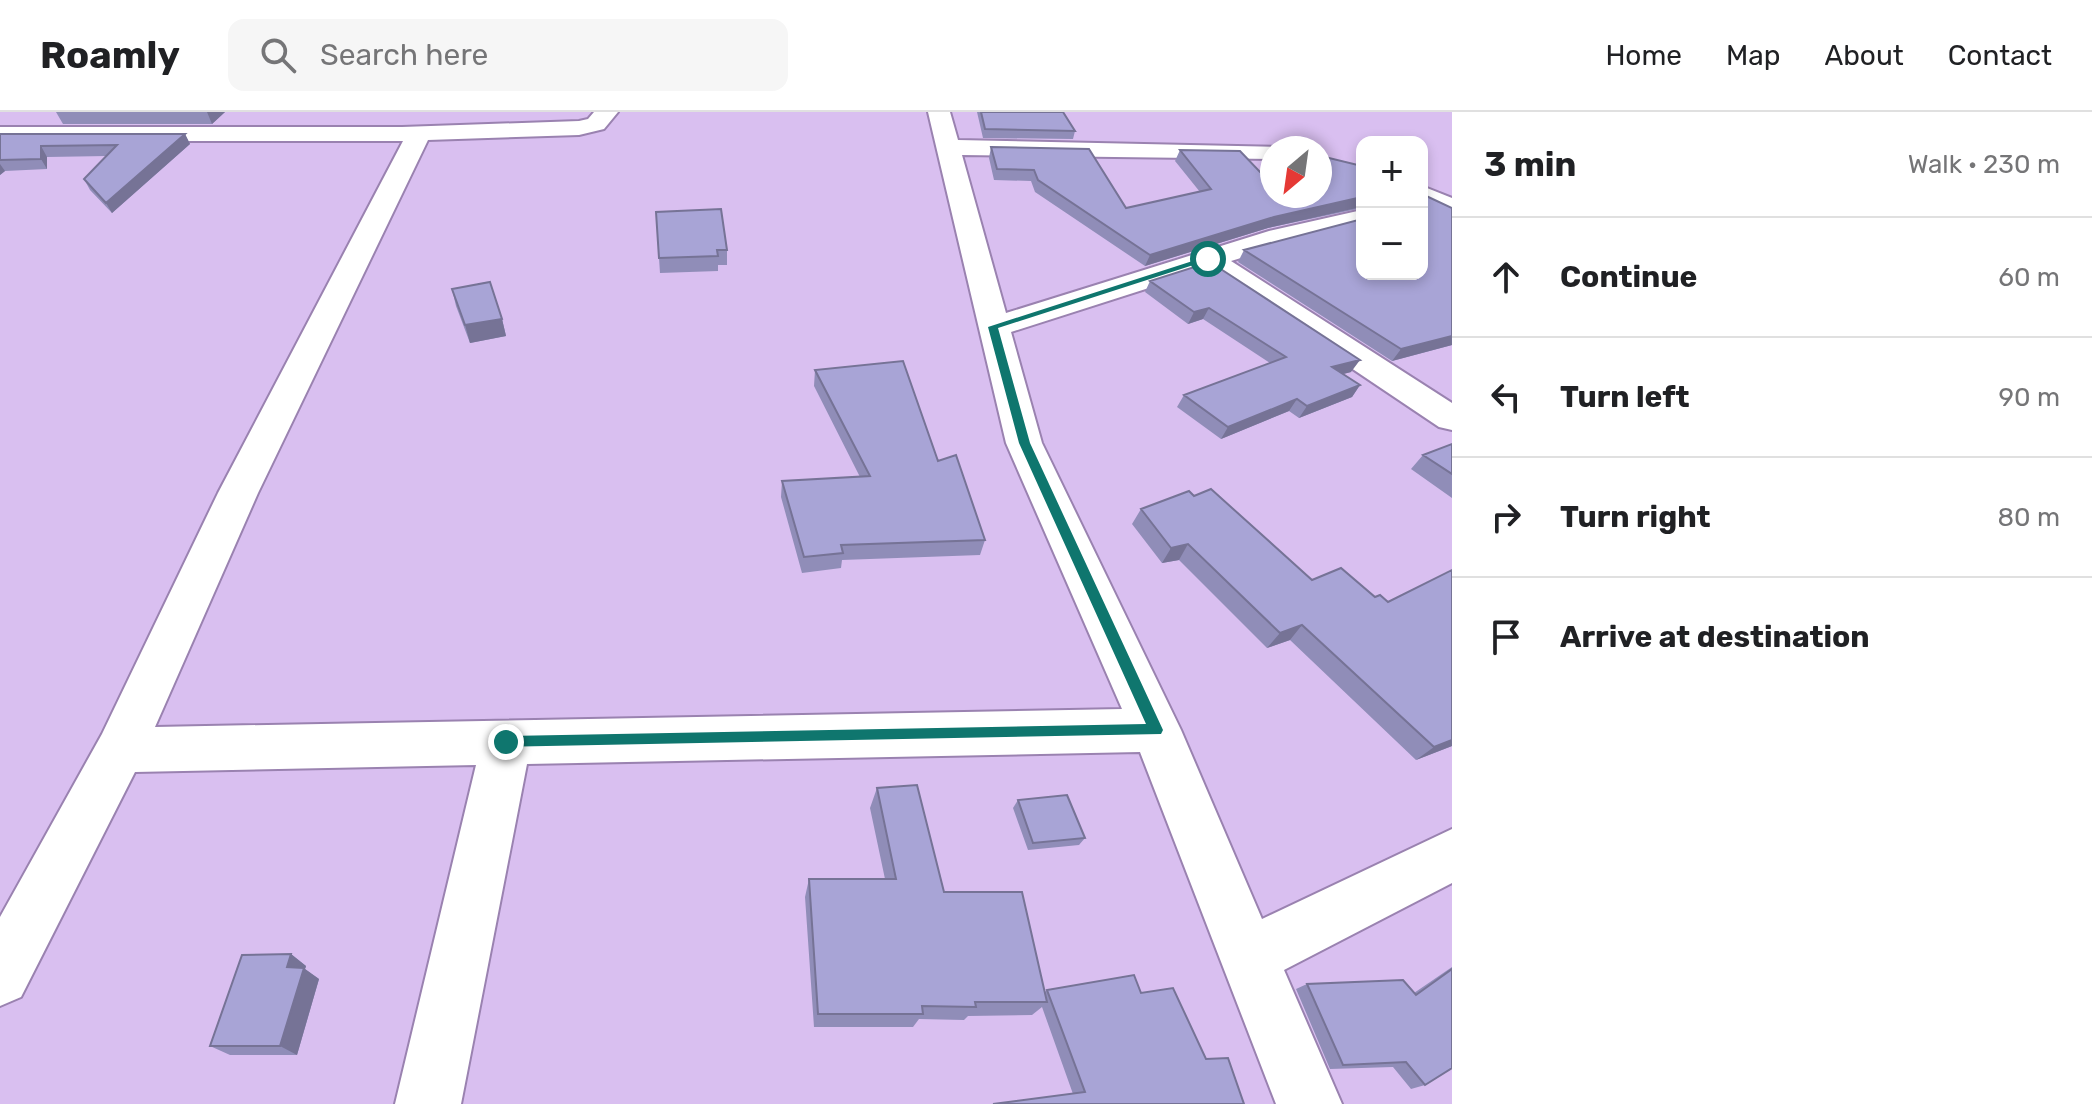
<!DOCTYPE html>
<html lang="en">
<head>
<meta charset="utf-8">
<style>
	:root { --surface:#fff; --page:#f6f6f6; --text:#202124; --muted:#757577; --line:#e0e0e0 }
	body { margin:0; font-family:Rubik,sans-serif; background:var(--page); color:var(--text) }
	.controls { position:absolute; right:24px; top:24px; display:grid; overflow:hidden; border-radius:16px; box-shadow:0 4px 12px #0003 }
	.controls button { width:72px; height:72px; display:grid; place-items:center; padding:0; border:0; border-bottom:2px solid var(--line); background:var(--surface); color:var(--text); font:40px sans-serif }
	.compass { position:absolute; left:1260px; top:24px; width:72px; height:72px; border-radius:50%; background:var(--surface); box-shadow:0 4px 12px #0003; rotate:209deg }
	.stop { position:absolute; width:24px; height:24px; margin:-18px; border:6px solid #0f766e; border-radius:50%; background:#fff }
	.stop.end { background:#0f766e; border-color:#fff; box-shadow:0 2px 8px #0008 }
	.list { margin:0; padding:0; list-style:none }
	h2 { display:flex; justify-content:space-between; align-items:center; height:104px; margin:0; padding:0 32px; font-size:34px }
	h2 small { font-size:26px; font-weight:400; color:var(--muted) }
	.list li { display:grid; grid-template-columns:52px 1fr auto; gap:24px; align-items:center; box-sizing:border-box; height:120px; padding:0 32px; border-top:2px solid var(--line) }
	.list b { display:block; font-size:30px; white-space:nowrap }
	.list em { font-size:26px; font-style:normal; color:var(--muted) }
	.icon { flex:none; width:44px; height:44px; fill:none; stroke:currentColor; stroke-width:2; stroke-linecap:round; stroke-linejoin:round }
	.map { position:relative; flex:none; width:1452px; height:992px; overflow:hidden }
	header { display:flex; align-items:center; gap:48px; box-sizing:border-box; height:112px; padding:0 40px; background:var(--surface); border-bottom:2px solid var(--line) }
	header strong { font-size:38px }
	nav { display:flex; gap:44px; margin-inline-start:auto; font-size:28px }
	.search { width:560px; height:72px; background:var(--page); display:flex; align-items:center; gap:20px; box-sizing:border-box; padding:0 28px; border-radius:16px; color:var(--muted); font-size:30px }
	main { display:flex }
	aside { flex:1; background:var(--surface) }
	.map>svg:first-child { display:block }
</style>
</head>
<body>
<header>
<strong>Roamly</strong>
<div class="search"><svg class="icon" aria-label="search" viewBox="0 0 24 24"><circle cx="10" cy="10" r="6"/><path d="M15 15l6 6"/></svg>Search here</div>
<nav><a>Home</a><a>Map</a><a>About</a><a>Contact</a></nav>
</header>
<main>
<div class="map">
<svg width="1452" height="992" viewBox="0 0 1452 992">
	<rect width="100%" height="100%" fill="#d9bff0"/>
	<g fill="none" stroke-linecap="round" stroke-linejoin="round">
		<g stroke="#9a82b0" stroke-width="4">
			<path id="street" d="M594 0H618L604 17 579 23 428 28 258 381 155 615 1122 597 1006 331 928 0H950L958 28 1281 35 1272 36V47L962 43 1006 201 1269 119 1362 98V114L1287 132 1231 149 1452 291V318L1439 315 1205 158 1011 220 1042 331 1181 618 1262 807 1452 717V771L1284 858 1342 992H1276L1140 640 527 652 461 992H395L476 653 135 660 21 885 0 894V805L102 622 218 381 403 29H0V15H402L579 9 588 7Z
				M1422 74 1452 86V104L1422 92Z"/>
		</g>
		<use href="#street" fill="#fff" fill-rule="evenodd"/>
	</g>
	<path fill="#908db8" d="M56 0H225L212 12H63Z
		M977 0H1063L1075 19 1073 27 983 26Z
		M0 22H185L190 32 112 101 90 78 84 67 107 44 47 45V57L5 59 0 63Z
		M991 35 1126 96 1200 80 1175 49 1180 38 1260 60 1362 54V96L1268 116 1145 154 1035 80 1031 69 994 68 989 46Z
		M1452 96V233L1392 249 1238 150 1244 138Z
		M656 100 727 138V153H718V159L660 161Z
		M1150 169 1351 260 1343 262 1360 273 1352 285 1299 306 1289 299 1221 327 1177 295 1184 283 1270 251 1203 207 1188 212 1145 180Z
		M452 177 502 207 506 224 470 231 456 194Z
		M815 258 938 349 985 428 980 443 842 448 841 456 802 461 781 385 782 369 860 365 814 274Z
		M1452 332V386L1411 357 1423 343Z
		M1189 379 1452 634 1416 648 1290 528 1267 536 1179 448 1162 451 1132 412 1141 397Z
		M877 676 944 780 1045 880 1047 878 1141 881 1206 947 1244 992 1073 982 1042 895 1032 903 968 904 964 908 919 907 913 915H814L805 785 809 767H885L870 696Z
		M1018 688 1085 726 1079 733 1028 738 1013 696Z
		M291 842 306 854 305 857 319 867 297 943H230L210 934Z
		M1452 855V956L1425 973 1411 977 1393 955 1330 957 1296 877 1307 872 1414 881Z"/>
	<path fill="#767396" d="M207 0H225L212 12Z
		M185 22 190 32 112 101 106 91Z
		M41 34 47 45V57L41 47Z
		M0 52 5 59 0 63Z
		M1362 85 1361 95 1268 116 1145 154 1150 143 1274 105Z
		M1209 196 1203 207 1188 212 1194 200Z
		M502 207 506 224 470 231 465 213Z
		M1452 224V233L1392 249 1401 237Z
		M1360 248 1351 260 1324 267 1332 255Z
		M1360 273 1352 285 1299 306 1307 294Z
		M1297 287 1289 299 1221 327 1228 315Z
		M1188 432 1179 448 1162 451 1171 436Z
		M1302 513 1290 528 1267 536 1280 521Z
		M1452 628V634L1416 648 1434 635Z
		M291 842 306 854 305 857 319 867 297 943 280 934 287 855Z"/>
	<path fill="#a8a4d6" stroke="#767396" stroke-width="2" d="M981 0H1063L1075 19 985 17Z
		M0 22H185L106 91 84 67 117 33 41 34V47L0 48Z
		M991 35 1089 37 1126 96 1211 77 1180 38 1240 39 1260 60 1272 58V84H1320V46L1325 45 1362 54V85L1274 105 1150 143 1038 68 1034 58 997 57Z
		M1422 82 1452 96V224L1401 237 1244 138 1362 107V162H1422Z
		M721 97 727 138H717L718 144 659 146 656 100Z
		M1210 150 1360 248 1332 255 1360 273 1307 294 1297 287 1228 315 1184 283 1286 245 1209 196 1194 200 1150 169Z
		M490 170 502 207 465 213 452 177Z
		M903 249 938 349 956 343 985 428 841 433 843 441 804 445 782 369 870 364 815 258Z
		M1452 332V362L1423 343Z
		M1211 377 1312 468 1341 456 1375 485 1380 483 1388 490 1452 458V628L1434 635 1302 513 1280 521 1188 432 1171 436 1141 397 1189 379 1194 384Z
		M917 673 944 780H1022L1047 890H975L976 895 922 894 923 902H818L809 767H896L877 676Z
		M1067 683 1085 726 1033 731 1018 688Z
		M291 842 287 855 304 856 280 934H210L242 843Z
		M1452 857V956L1425 973 1406 950 1343 953 1307 872 1403 868 1416 883Z
		M1134 863 1141 881 1173 876 1206 947 1228 946 1244 992H993L1085 980 1047 878Z"/>
	<path fill="#0f766e" d="M1205 145 1212 147 998 216 1030 331 1163 618 1161 622 500 635V626L506 624 1146 612 1019 331 988 215Z"/>
</svg>
<div class="controls">
<button>+</button>
<button>−</button>
</div>
<svg class="compass" viewBox="-18 -18 36 36"><path d="M0-13l5 13h-10z" fill="#e53935"/><path d="M0 13l5-13h-10z" fill="#757577"/></svg>
<div class="stop" style="left:1208px;top:147px"></div>
<div class="stop end" style="left:506px;top:630px"></div>
</div>
<aside>
<h2>3 min<small>Walk · 230 m</small></h2>
<ul class="list">
<li><svg class="icon" aria-label="ahead" viewBox="0 0 24 24"><path d="M12 20V5M6 11l6-6 6 6"/></svg><div><b>Continue</b></div><em>60 m</em></li>
<li><svg class="icon" aria-label="left" viewBox="0 0 24 24"><path d="M17 20v-9H6M10 6l-5 5 5 5"/></svg><div><b>Turn left</b></div><em>90 m</em></li>
<li><svg class="icon" aria-label="right" viewBox="0 0 24 24"><path d="M7 20v-9h11M14 6l5 5-5 5"/></svg><div><b>Turn right</b></div><em>80 m</em></li>
<li><svg class="icon" aria-label="arrive" viewBox="0 0 24 24"><path d="M6 21V4h12l-3 4 3 4H6"/></svg><div><b>Arrive at destination</b></div></li>
</ul>
</aside>
</main>
</body>
</html>
